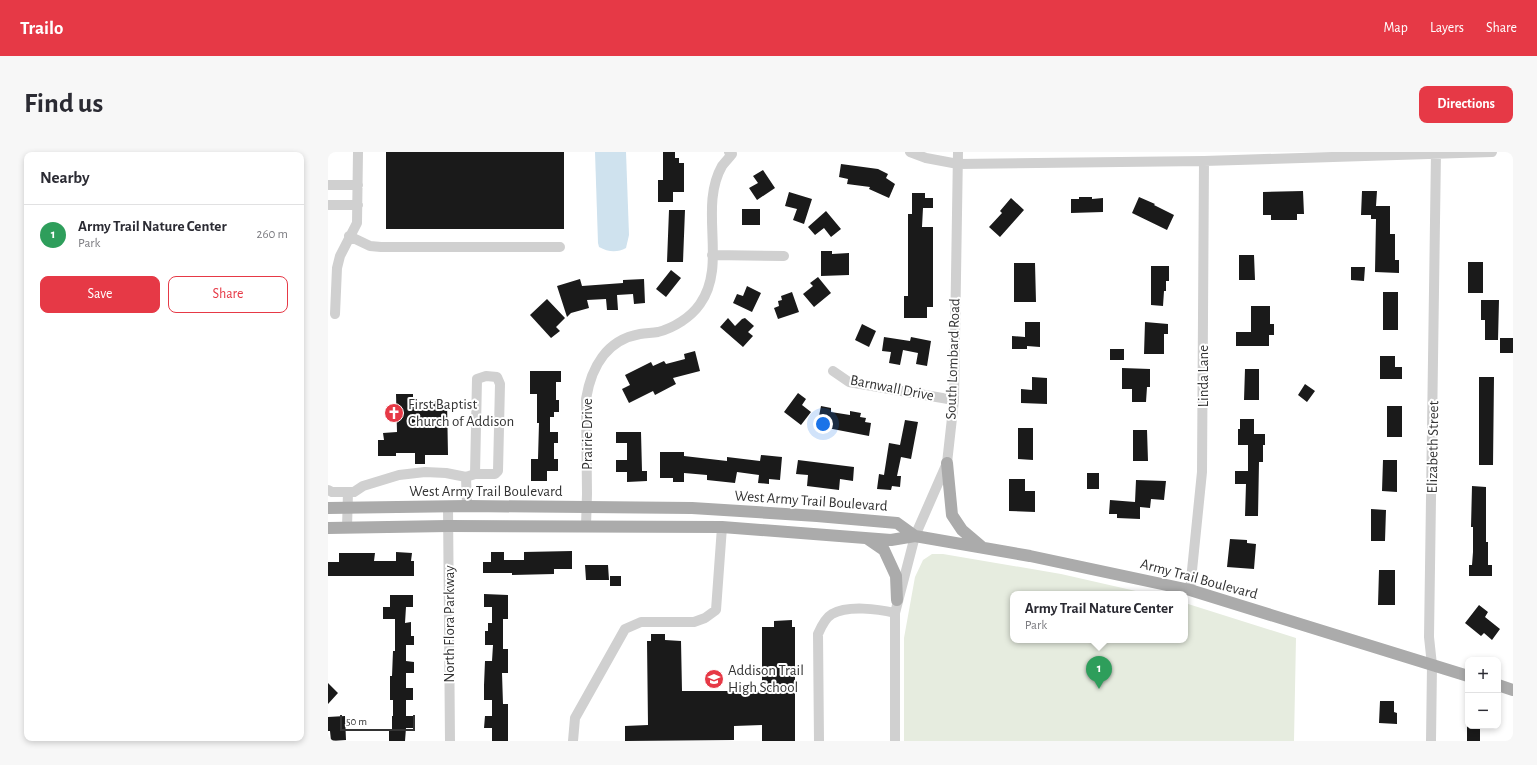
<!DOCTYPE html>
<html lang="en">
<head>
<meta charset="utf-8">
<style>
	:root { --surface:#fff; --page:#f7f7f7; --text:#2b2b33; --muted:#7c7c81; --line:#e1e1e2; --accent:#e63946 }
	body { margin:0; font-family:"Alegreya Sans",sans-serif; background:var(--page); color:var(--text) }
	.controls { position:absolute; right:12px; bottom:12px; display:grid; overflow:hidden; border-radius:8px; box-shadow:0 2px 6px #0003 }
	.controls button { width:36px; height:36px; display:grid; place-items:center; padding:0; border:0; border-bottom:1px solid var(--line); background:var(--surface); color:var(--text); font:20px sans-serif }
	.scale { position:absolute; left:12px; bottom:10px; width:75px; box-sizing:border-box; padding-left:4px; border:2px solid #333; border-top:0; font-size:11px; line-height:14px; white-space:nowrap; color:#333; -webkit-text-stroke:3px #fff; paint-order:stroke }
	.you { position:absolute; left:495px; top:272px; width:14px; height:14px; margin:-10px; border:3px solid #fff; border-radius:50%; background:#1a73e8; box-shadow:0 0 0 6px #1a73e833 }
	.badge { display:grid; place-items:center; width:26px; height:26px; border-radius:50%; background:var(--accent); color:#fff; font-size:13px; font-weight:700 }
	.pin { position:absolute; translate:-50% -33px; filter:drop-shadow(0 1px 2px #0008) }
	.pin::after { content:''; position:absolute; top:21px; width:14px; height:12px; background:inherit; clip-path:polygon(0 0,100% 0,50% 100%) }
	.popup { position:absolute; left:682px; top:439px; width:178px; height:52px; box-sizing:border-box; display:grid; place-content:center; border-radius:8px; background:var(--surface); filter:drop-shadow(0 1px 3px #0005); font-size:13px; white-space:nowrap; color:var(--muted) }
	.popup b { font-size:15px; color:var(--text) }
	.popup::after { content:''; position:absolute; left:50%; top:100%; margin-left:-8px; border:8px solid transparent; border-top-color:var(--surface) }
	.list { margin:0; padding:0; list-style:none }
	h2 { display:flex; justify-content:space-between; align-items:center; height:52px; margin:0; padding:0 16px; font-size:17px }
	h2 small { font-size:13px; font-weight:400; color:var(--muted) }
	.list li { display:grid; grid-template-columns:26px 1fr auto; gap:12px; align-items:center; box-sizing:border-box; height:60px; padding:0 16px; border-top:1px solid var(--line) }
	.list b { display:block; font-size:15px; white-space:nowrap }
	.list p { margin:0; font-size:13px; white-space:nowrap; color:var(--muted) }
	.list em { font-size:13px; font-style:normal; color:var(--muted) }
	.actions { display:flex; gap:8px; padding:12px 16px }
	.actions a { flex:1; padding:9px 0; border:1px solid var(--accent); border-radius:8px; text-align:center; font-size:14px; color:var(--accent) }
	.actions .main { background:var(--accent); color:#fff }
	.map { position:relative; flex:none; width:1185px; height:589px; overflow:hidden; border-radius:8px }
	header { display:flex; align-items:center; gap:24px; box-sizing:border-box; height:56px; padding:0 20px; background:var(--accent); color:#fff }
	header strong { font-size:19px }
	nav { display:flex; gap:22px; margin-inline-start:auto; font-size:14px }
	.intro { display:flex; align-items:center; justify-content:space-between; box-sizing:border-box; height:96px; padding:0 24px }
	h1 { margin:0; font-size:28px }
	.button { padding:10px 18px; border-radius:8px; background:var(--accent); color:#fff; font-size:14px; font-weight:700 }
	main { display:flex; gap:24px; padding:0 24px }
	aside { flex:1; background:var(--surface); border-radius:8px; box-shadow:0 2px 6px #0003 }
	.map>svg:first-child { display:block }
</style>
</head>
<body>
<header>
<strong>Trailo</strong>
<nav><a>Map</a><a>Layers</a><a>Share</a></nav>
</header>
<div class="intro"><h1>Find us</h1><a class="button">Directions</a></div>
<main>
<aside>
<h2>Nearby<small></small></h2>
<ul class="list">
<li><span class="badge" style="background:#2e9e5b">1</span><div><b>Army Trail Nature Center</b><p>Park</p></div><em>260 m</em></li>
</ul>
<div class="actions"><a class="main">Save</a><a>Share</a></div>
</aside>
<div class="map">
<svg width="1185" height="589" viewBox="0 0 1185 589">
	<rect width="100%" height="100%" fill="#fff"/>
	<path fill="#e6ecdf" d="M604 402H615L733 422 821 442H685V488H857V451L968 486 966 589H576V486L587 425 595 408Z"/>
	<path fill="#cfe2ee" d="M267 0H298L301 83 298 96C289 101 280 100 271 95L270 91Z"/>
	<path fill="#1a1a1a" d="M58 0H236V77H58Z
		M335 0H347V6H351V11H356V40H345V50H330V28H335Z
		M513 12 550 17 560 22 558 26 567 32 561 46 541 37 542 35 519 32 520 27 511 25Z
		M435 18 447 36 429 48 421 36 430 31 425 24Z
		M975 39 976 62H969V68H943V63H935V40Z
		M1034 39H1049L1048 54H1062V82H1067V108H1071V121L1047 120 1048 67H1043V63H1033Z
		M461 40 484 47 476 72 465 68 469 57 457 54Z
		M584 41H597V46H605V56H595L594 75H605V155H599V166H576V144H580V62H584Z
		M751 45H764V47L775 46V60L743 61V47H751Z
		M811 45 827 52 826 53 846 63 839 78 804 61Z
		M683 46 696 58 672 85 661 75 674 61 672 59Z
		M414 57H432V73H414Z
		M341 58H357L355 110H339Z
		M498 59 513 77 503 85 496 76 487 83 480 75Z
		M493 99H504V102L521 101V123L493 124Z
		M911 103H926L927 128H911Z
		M1140 110H1155V141H1140Z
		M686 111H707L708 150H686Z
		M823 114H841V129H838V139H836L835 154 823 153Z
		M1023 115H1037L1036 129 1023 128Z
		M343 118 353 126 338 145 328 137Z
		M490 125 503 141 486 155 475 142 485 134 482 131Z
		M252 127 254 134 295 131V128L316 127 317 151 306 152 305 142 289 143 290 158H279L278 147 259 148 261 156 243 161 239 165 229 134Z
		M419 134 433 141 424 160 405 151 409 142 415 144Z
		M464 140 471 160 450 167 446 156 451 154 450 149 454 148 453 144Z
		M1055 140H1070V178H1055Z
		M219 147 237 166 228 175 232 179 223 186 202 163Z
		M1153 148H1171L1170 188H1157V168H1153Z
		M923 154H942V172H946V183H941V194H908V180H923Z
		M400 166 407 174 414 167 417 166 426 174 420 180 425 184 415 195 392 175Z
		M697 170H712V195L699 194V197H684V184L697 185Z
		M817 170 840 172V182H836V202H816Z
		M534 172 548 179 541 195 527 188Z
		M556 185 582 189 583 185 603 189 599 214 588 212 590 201 575 198 572 213 561 211 563 200 554 199Z
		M1172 186H1185V201H1172Z
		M782 197H796V208H782Z
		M367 199 372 219 345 226 348 232 327 243 325 239 301 251 294 237 302 233 297 223 323 210 325 214 336 209 338 212 357 207 356 202Z
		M1052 204H1067V215H1074V227H1052Z
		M794 216 822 217V235H819L818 250H804V237H794Z
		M917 217H931V248H916Z
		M202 219H233V230H228V248H231V260H226V265H222V280H230V291H226V307H230V319H219V329H203V307H210L211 271H209V242H202Z
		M704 225 719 226V252L693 251V237L704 238Z
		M1151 225H1166L1165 313H1151Z
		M977 232 987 239 979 250 970 243Z
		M470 241 478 247 474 253 483 260 473 273 456 260Z
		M68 242H85V249H119L120 303H97V312H87V301H68V304H50V288H56L55 281 69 280Z
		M493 254 503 256V260L522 263V259L533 261 532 265 538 266 537 270 543 271 541 284 489 274Z
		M1059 254H1074V285H1059Z
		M912 267H926V282H937V293H935V310H931L930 364H917L918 332H907V319H920V293H910V277H912Z
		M577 268 590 270 583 307 573 305 569 324H573L572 335 564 334 563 338 549 337 551 322 556 323 561 291 572 293Z
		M690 276H705V308L690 307Z
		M805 278H819L820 309H805Z
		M288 280H313L314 319H319V329L299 330V320H288V308H299V291H288Z
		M332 300H356V304L399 309V305L432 309 433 303 454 305 452 328 441 327V332L430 331 431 323 409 320 407 331 379 328V323L356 321V330H345V326H332Z
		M470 308 526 315 525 329 512 327 511 338 479 334 480 323 468 322Z
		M1055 308H1069V340L1054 339Z
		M759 321H771V337H759Z
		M681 327H697V339H707V360L681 359Z
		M808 328 838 329 836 348 823 347 822 356 812 355V367L789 366V362H781L782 348 807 350Z
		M1144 334 1158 335V390H1160V413H1164V424H1141V413H1144L1145 400V375H1143Z
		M1043 357 1058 358 1057 389H1043Z
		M902 387 919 388V391L928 392 926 417 899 415Z
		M244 399V417H226V422L184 423V421H155V410H163V400H176V408H196V400Z
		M68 400 84 401 83 409H86V424H0V410H11V401H47L46 409H68Z
		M257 413H280L281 428H258Z
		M1051 418H1067V453H1050Z
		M282 424H293V434H282Z
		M156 442 180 443V467H175V497H180V521H174L175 552H180V589H164V576H156L157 564H164V548H156V533L157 509H164L165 493H157V479H160V471H164V455H156Z
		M62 443H85V455H78L77 471 83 470V484H86V493H78V509L86 510V521H78V536H85V548H78V564H86V576H78L77 589H61V579H64V564H65V548H62V524H64L65 499H67V467H55V455H62Z
		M1151 453 1160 460 1157 465 1172 477 1164 488 1156 481 1153 484 1137 471Z
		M464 468V475H467V589H434V573L406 574V588L297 589V574L320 573 319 489H323V482H337V488L353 489 354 539H434V475H446V469Z
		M0 531 10 541 0 552Z
		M1052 549H1066V560L1069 561V572L1051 571Z
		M17 564 18 588 3 589 2 579H0V565Z
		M1139 574H1152V589H1139Z"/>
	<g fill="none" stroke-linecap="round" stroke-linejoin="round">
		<path stroke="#d0d0d0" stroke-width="10" d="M582 0 598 6 630 12 876 9 1164 0
			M0 33H30
			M0 53H30
			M21 84 42 94 53 95H232
			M384 103 456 104
			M7 162 9 116 12 104 29 71 30 0
			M505 219 521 230 626 248
			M138 325 139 354
			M0 338 4 340H26L35 334 71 323 97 320 118 321 138 325 147 322 149 227 158 224 169 225 172 232 170 319 167 322H147
			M120 354 122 589
			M258 374 259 342 258 247C263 216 278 188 312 182 318 181 324 181 330 180 346 176 363 165 372 152 400 113 370 56 394 14 397 10 401 6 404 2L401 0
			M19 376 20 340
			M862 438 874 320 876 9
			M245 589 247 566 297 477 313 470H366L377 466 388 458 394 375
			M491 589 490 482C493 475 497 466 504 462 520 453 550 457 567 461
			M567 589V461L587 384 619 311 626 248 630 0
			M1103 589 1104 513 1101 485 1108 0"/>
		<path stroke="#ababab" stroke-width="12" d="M619 311 624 363 634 378 654 395
			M0 356 139 354 364 356 489 364 569 371 587 384
			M0 376 120 374 394 375 563 388 587 384 702 404 862 438 1140 524
			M540 387 556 398 568 424 569 448
			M1170 533 1185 538"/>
	</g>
	<defs>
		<g id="church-disc" transform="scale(1)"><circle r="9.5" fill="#e63946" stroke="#fff"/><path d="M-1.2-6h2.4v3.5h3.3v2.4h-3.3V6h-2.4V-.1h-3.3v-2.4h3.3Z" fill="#fff"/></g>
		<g id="school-disc" transform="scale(1)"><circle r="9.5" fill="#e63946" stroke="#fff"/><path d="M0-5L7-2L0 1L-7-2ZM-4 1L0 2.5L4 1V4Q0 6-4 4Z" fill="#fff"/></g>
	</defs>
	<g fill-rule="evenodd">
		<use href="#church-disc" x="66" y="261"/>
		<use href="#school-disc" x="386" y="527"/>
	</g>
	<g text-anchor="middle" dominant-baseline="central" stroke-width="4" stroke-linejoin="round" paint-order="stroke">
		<g font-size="15" fill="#333" stroke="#fff">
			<text transform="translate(625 207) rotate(-88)">South Lombard Road</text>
			<text transform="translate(875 224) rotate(-90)">Linda Lane</text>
			<text transform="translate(564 236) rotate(11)">Barnwall Drive</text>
			<text transform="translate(259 282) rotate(-90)">Prairie Drive</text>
			<text transform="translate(1105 295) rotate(-89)">Elizabeth Street</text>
			<text x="158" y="339">West Army Trail Boulevard</text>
			<text transform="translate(483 349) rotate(4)">West Army Trail Boulevard</text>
			<text transform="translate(871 427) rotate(15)">Army Trail Boulevard</text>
			<text transform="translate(121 472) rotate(-90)">North Flora Parkway</text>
		</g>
		<g font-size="15" fill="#333" stroke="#fff" text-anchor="start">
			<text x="80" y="252">First Baptist<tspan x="80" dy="17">Church of Addison</tspan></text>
			<text x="400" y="518">Addison Trail<tspan x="400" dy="17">High School</tspan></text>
		</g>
	</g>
</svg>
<div class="controls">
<button>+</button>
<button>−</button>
</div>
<div class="scale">50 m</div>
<div class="you"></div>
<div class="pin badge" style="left:771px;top:537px;background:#2e9e5b">1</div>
<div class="popup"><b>Army Trail Nature Center</b>Park</div>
</div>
</main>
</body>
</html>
